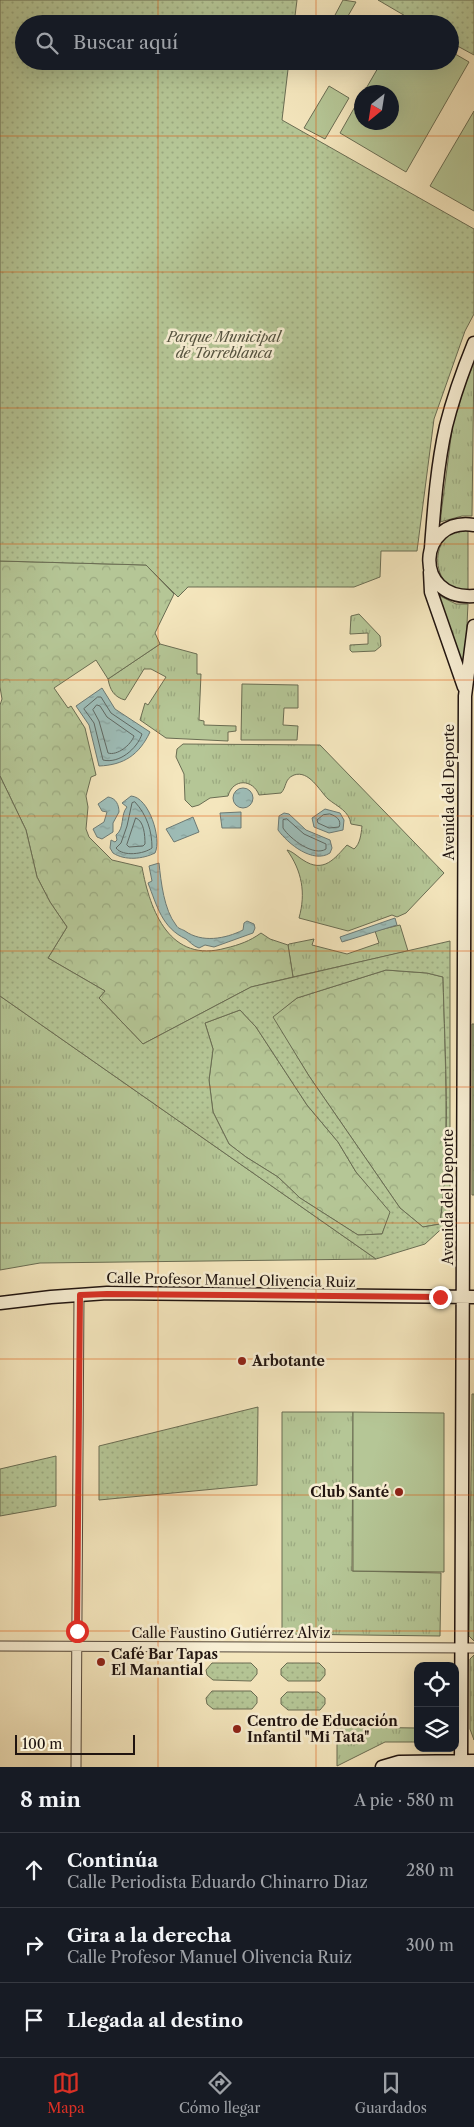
<!DOCTYPE html>
<html lang="es">
<head>
<meta charset="utf-8">
<style>
	:root { --surface:#171b24; --page:#242831; --text:#f1f3f6; --muted:#9ea1a6; --line:#363941; --accent:#d93025 }
	body { margin:0; font-family:"Libre Caslon Text",serif; background:var(--page); color:var(--text) }
	.controls { position:absolute; right:15px; bottom:15px; display:grid; overflow:hidden; border-radius:10px; box-shadow:0 5px 20px #0002 }
	.controls button { width:45px; height:45px; display:grid; place-items:center; padding:0; border:0; border-bottom:1px solid var(--line); background:var(--surface); color:var(--text); font:25px sans-serif }
	.compass { position:absolute; left:354px; top:85px; width:45px; height:45px; border-radius:50%; background:var(--surface); box-shadow:0 5px 20px #0002; rotate:210deg }
	.scale { position:absolute; left:15px; bottom:12px; width:120px; box-sizing:border-box; padding-left:5px; border:2px solid #201410; border-top:0; font-size:14px; line-height:18px; white-space:nowrap; color:#201410; -webkit-text-stroke:4px #f8efd4; paint-order:stroke }
	.stop { position:absolute; width:15px; height:15px; margin:-11px; border:4px solid #d93025; border-radius:50%; background:#fff }
	.stop.end { background:#d93025; border-color:#fff; box-shadow:0 1px 5px #0008 }
	.list { margin:0; padding:0; list-style:none }
	h2 { display:flex; justify-content:space-between; align-items:center; height:65px; margin:0; padding:0 20px; font-size:21px }
	h2 small { font-size:16px; font-weight:400; color:var(--muted) }
	.list li { display:grid; grid-template-columns:32px 1fr auto; gap:15px; align-items:center; box-sizing:border-box; height:75px; padding:0 20px; border-top:1px solid var(--line) }
	.list b { display:block; font-size:19px; white-space:nowrap }
	.list p { margin:0; font-size:16px; white-space:nowrap; color:var(--muted) }
	.list em { font-size:16px; font-style:normal; color:var(--muted) }
	.icon { flex:none; width:28px; height:28px; fill:none; stroke:currentColor; stroke-width:2; stroke-linecap:round; stroke-linejoin:round }
	.map { position:relative; flex:none; width:474px; height:1767px; overflow:hidden }
	.search { position:absolute; background:var(--surface); box-shadow:0 5px 20px #0002; left:15px; right:15px; top:15px; height:55px; display:flex; align-items:center; gap:12px; box-sizing:border-box; padding:0 18px; border-radius:28px; color:var(--muted); font-size:19px }
	.sheet { height:290px; background:var(--surface) }
	nav { display:flex; justify-content:space-around; align-items:center; box-sizing:border-box; height:70px; border-top:1px solid var(--line); background:var(--surface); font-size:14px; color:var(--muted) }
	nav a { display:grid; justify-items:center; gap:2px }
	nav .on { color:var(--accent) }
	.map>svg:first-child { display:block }
</style>
</head>
<body>
<div class="map">
<svg width="474" height="1767" viewBox="0 0 474 1767">
	<defs>
		<pattern id="grass-tufts" width="24" height="20" patternUnits="userSpaceOnUse" patternTransform="scale(1.25)"><rect width="24" height="20" fill="#b5c696"/><path d="M3 7l-1-3M5 7V3M7 7l1-3M15 17l-1-3M17 17v-4M19 17l1-3" fill="none" stroke="#9ba980"/></pattern>
		<pattern id="forest-crowns" width="20" height="18" patternUnits="userSpaceOnUse" patternTransform="scale(1.25)"><rect width="20" height="18" fill="#b5c696"/><path d="M2 6a3 3 0 1 1 6 0M12 15a3 3 0 1 1 6 0" fill="none" stroke="#9ba980"/></pattern>
		<pattern id="park-dots" width="8" height="8" patternUnits="userSpaceOnUse" patternTransform="scale(1.25)"><rect width="8" height="8" fill="#b5c696"/><path d="M2 2h.1M6 6h.1" fill="none" stroke="#9ba980" stroke-width="1.8" stroke-linecap="round"/></pattern>
		<pattern id="water-ripples" width="26" height="14" patternUnits="userSpaceOnUse" patternTransform="scale(1.25)"><rect width="26" height="14" fill="#9ebeb9"/><path d="M2 4q2-2 4 0t4 0M15 11q2-2 4 0t4 0" fill="none" stroke="#88a29e"/></pattern>
	</defs>
	<rect width="100%" height="100%" fill="#f4e6bd"/>
	<filter id="stains"><feTurbulence type="fractalNoise" baseFrequency=".004" numOctaves="4"/><feColorMatrix values="0 0 0 0 .2 0 0 0 0 .09 0 0 0 0 .02 0 0 0 .5 -.17"/></filter>
	<radialGradient id="worn" r=".72"><stop offset=".6" stop-color="#630" stop-opacity="0"/><stop offset="1" stop-color="#630" stop-opacity=".3"/></radialGradient>
	<path fill="url(#grass-tufts)" stroke="#6a6d53" d="M474 357 472 516H462L440 522 453 422Z
		M468 530V590C461 589 454 589 449 585 435 575 434 550 446 537 452 532 460 531 468 530Z
		M436 594 456 604H468L465 665 463 666Z
		M359 614 380 636 381 646 375 651 352 652 350 650V645L368 644V633L350 634 351 616Z
		M160 644 197 654V674H201L199 720 204 721V725L236 726V731L228 732V741L166 738 140 720 145 703 148 705 166 677 151 669H144L125 700C114 697 110 690 108 679Z
		M242 684 298 685V708H284L283 725 298 726 297 740H241Z
		M183 744 320 745 444 873 406 913 397 917 392 915 348 931 299 918C306 893 302 871 287 850 292 851 298 857 303 860 324 874 335 858 347 845L354 849C360 844 361 835 362 826L351 824C349 811 338 807 328 799 319 790 309 770 294 775 284 779 287 787 281 793L259 795C253 779 233 778 228 796L210 798 199 805 192 807 185 800 184 774 176 757 177 749Z
		M400 925 408 951 293 977 288 945 289 944 314 939 312 945 347 954 379 943 375 931Z
		M0 996 376 1259 40 1263 0 1270Z
		M472 1024H474V1195H472Z
		M472 1394H474V1641L469 1636Z
		M282 1412H353L352 1571 441 1573 440 1636 282 1634Z
		M474 1655V1740L470 1729V1659Z
		M337 1727 418 1728V1742H385L337 1766Z"/>
	<path fill="url(#forest-crowns)" stroke="#6a6d53" d="M0 561 146 565 174 594 155 633 160 644 108 679 96 660 54 688 68 708 71 706 85 728 96 775 91 777 86 796 88 807 86 829 89 837 112 860 142 867C150 911 170 964 226 948 239 945 250 941 261 933L270 939 288 945 293 977 251 987 143 1044 99 998 105 991 48 958 67 927 50 902 37 877 26 830 0 776V705L2 699 0 687Z
		M386 970 427 973 443 977C445 1059 450 1142 440 1224L423 1227 400 1208 309 1076 272 1017 297 998Z
		M240 1010 256 1027 307 1105 338 1142 356 1172 391 1212 382 1234 358 1235 300 1198 278 1177 246 1157 229 1144 213 1112 209 1080 213 1049 205 1023Z"/>
	<path fill="url(#park-dots)" stroke="#6a6d53" fill-rule="evenodd" d="M0 0H297L294 24H24V61H289L282 120 474 229V314L465 331 434 419 417 551H381L380 577 354 587H188L178 597 146 565 0 561Z
		M378 0H474V55L450 42V24H419Z
		M0 776 26 830 37 877 50 902 67 927 48 958 105 991 99 998 143 1044 251 987 450 941V1221L425 1244 376 1259 0 996ZM386 970 427 973 443 977C445 1059 451 1142 440 1224L423 1227 400 1208 309 1076 273 1017 297 998ZM240 1010 256 1027 307 1105 338 1142 356 1172 390 1212 382 1234 358 1235 300 1198 278 1177 246 1157 229 1144 213 1112 209 1080 213 1049 205 1023Z
		M258 1407 257 1485 99 1500V1446Z
		M56 1456V1506L0 1516V1469Z
		M212 1663H251L257 1669V1674L251 1681 213 1680 207 1675 206 1670Z
		M287 1663H319L325 1669V1675L320 1681H288L281 1675V1669Z
		M212 1691H251L257 1697V1703L252 1709H213L207 1704 206 1698Z
		M287 1692H318L325 1698V1704L320 1710H288L281 1704V1698Z"/>
	<path fill="#b5c696" stroke="#6a6d53" d="M343 0 356 2 344 23 334 17Z
		M450 51 469 62 406 172 340 133 361 96 362 122H392V92H364L382 61H450Z
		M329 86 349 98 325 139 304 128Z
		M474 111V211L430 186Z
		M353 1412 444 1413V1572L353 1571Z"/>
	<path fill="url(#water-ripples)" stroke="#6c7a75" d="M102 688 115 709 150 732C139 755 124 765 99 766L89 725 76 706Z
		M233 798a10 10 0 1 1 20 0a10 10 0 1 1-20 0Z
		M131 796C149 797 162 839 155 853 143 859 125 861 113 853L110 848 111 840 115 842 117 840 116 835C125 828 120 815 127 807L122 803Z
		M108 797C116 798 119 805 119 812L113 823V832L102 839 97 837 93 829 104 822 107 812 102 811 98 804Z
		M325 809 340 813 344 820 343 830 329 833 314 827 312 818Z
		M241 812V828H222L220 813Z
		M284 813 289 814 306 830 330 840 332 848 330 853C313 864 288 844 278 830L279 816Z
		M193 817 199 832 174 842 166 829Z
		M159 863C161 882 164 910 176 925 178 929 182 929 185 931 202 943 225 939 243 930L244 923 247 921 254 924 255 928 253 933 214 947 205 945 199 948C193 946 190 942 186 939 162 928 157 906 148 883L152 881 149 866Z
		M395 918 397 925 342 942 340 937Z"/>
	<g fill="none" stroke-linecap="round" stroke-linejoin="round">
		<path stroke="#5f6964" stroke-width="1" d="M98 697H101L111 713 142 734C137 749 119 764 103 760L94 723 84 709Z
			M97 705 100 706 107 717 134 736C131 745 117 756 108 753L99 721 93 710Z
			M135 802C147 815 152 831 152 848 144 854 123 857 116 848L121 843 127 826 132 803Z
			M330 814C336 816 342 820 339 827L329 828 318 823 317 820 323 815Z
			M136 818C144 821 145 835 145 844L143 846 129 847 127 845Z
			M287 819 304 834 326 844V849C314 857 290 839 283 828V820Z"/>
		<g stroke="#55483b" stroke-width="11">
			<path id="street" d="M0 1646 474 1648
				M76 1767 79 1295"/>
		</g>
		<g stroke="#201410" stroke-width="15">
			<path id="secondary" d="M474 525C418 516 411 600 474 596
				M431 548C434 508 437 466 446 426 453 398 463 370 474 343
				M430 572 431 592 464 687
				M0 1303 51 1297 107 1293 474 1297
				M382 1767 399 1762 474 1761
				M461 1767 465 696 474 626"/>
		</g>
		<use href="#street" stroke="#f8efd4" stroke-width="9"/>
		<use href="#secondary" stroke="#f8efd4" stroke-width="12"/>
	</g>
	<g fill="none" stroke-linecap="round" stroke-linejoin="round">
		<path stroke="#d93025" stroke-width="6" d="M77 1631 80 1295 107 1294 440 1297"/>
	</g>
	<path fill="none" stroke="#de560c" stroke-width="1" stroke-opacity="0.55" d="M158 0V24M316 0V24M158 61V1767M316 61V1767M0 136H474M0 272H474M0 408H474M0 544H474M0 680H474M0 816H474M0 951H474M0 1087H474M0 1223H474M0 1359H474M0 1495H474M0 1631H474"/>
	<g fill="#8f2418" stroke="#f8efd4" stroke-width="2">
		<circle cx="242" cy="1361" r="5"/>
		<circle cx="399" cy="1492" r="5"/>
		<circle cx="101" cy="1662" r="5"/>
		<circle cx="237" cy="1729" r="5"/>
	</g>
	<g text-anchor="middle" dominant-baseline="central" stroke-width="5" stroke-linejoin="round" paint-order="stroke">
		<g font-size="14" font-style="italic" fill="#54523f" stroke="#f8efd4">
			<text x="224" y="337">Parque Municipal<tspan x="224" dy="16">de Torreblanca</tspan></text>
		</g>
		<g font-size="14" fill="#201410" stroke="#f8efd4">
			<text transform="translate(449 792) rotate(-90)">Avenida del Deporte</text>
			<text transform="translate(448 1197) rotate(-90)">Avenida del Deporte</text>
			<text transform="translate(231 1280) rotate(1)">Calle Profesor Manuel Olivencia Ruiz</text>
			<text x="231" y="1633">Calle Faustino Gutiérrez Alviz</text>
		</g>
		<g font-size="14" font-weight="bold" fill="#201410" stroke="#f8efd4" text-anchor="start">
			<text x="252" y="1361">Arbotante</text>
			<text x="389" y="1492" text-anchor="end">Club Santé</text>
			<text x="111" y="1654">Café Bar Tapas<tspan x="111" dy="16">El Manantial</tspan></text>
			<text x="247" y="1721">Centro de Educación<tspan x="247" dy="16">Infantil "Mi Tata"</tspan></text>
		</g>
	</g>
	<rect width="100%" height="100%" filter="url(#stains)"/>
	<rect width="100%" height="100%" fill="url(#worn)"/>
</svg>
<div class="controls">
<button><svg class="icon" aria-label="locate" viewBox="0 0 24 24"><circle cx="12" cy="12" r="6"/><path d="M12 2v4M12 18v4M2 12h4M18 12h4"/></svg></button>
<button><svg class="icon" aria-label="layers" viewBox="0 0 24 24"><path d="M12 4l9 5-9 5-9-5zM3 14l9 5 9-5"/></svg></button>
</div>
<svg class="compass" viewBox="-18 -18 36 36"><path d="M0-13l5 13h-10z" fill="#e53935"/><path d="M0 13l5-13h-10z" fill="#9ea1a6"/></svg>
<div class="scale">100 m</div>
<div class="stop" style="left:77px;top:1631px"></div>
<div class="stop end" style="left:440px;top:1297px"></div>
<div class="search"><svg class="icon" aria-label="search" viewBox="0 0 24 24"><circle cx="10" cy="10" r="6"/><path d="M15 15l6 6"/></svg>Buscar aquí</div>
</div>
<section class="sheet">
<h2>8 min<small>A pie · 580 m</small></h2>
<ul class="list">
<li><svg class="icon" aria-label="ahead" viewBox="0 0 24 24"><path d="M12 20V5M6 11l6-6 6 6"/></svg><div><b>Continúa</b><p>Calle Periodista Eduardo Chinarro Diaz</p></div><em>280 m</em></li>
<li><svg class="icon" aria-label="right" viewBox="0 0 24 24"><path d="M7 20v-9h11M14 6l5 5-5 5"/></svg><div><b>Gira a la derecha</b><p>Calle Profesor Manuel Olivencia Ruiz</p></div><em>300 m</em></li>
<li><svg class="icon" aria-label="arrive" viewBox="0 0 24 24"><path d="M6 21V4h12l-3 4 3 4H6"/></svg><div><b>Llegada al destino</b></div></li>
</ul>
</section>
<nav>
<a class="on"><svg class="icon" aria-label="map" viewBox="0 0 24 24"><path d="M3 6l6-2 6 2 6-2v14l-6 2-6-2-6 2zM9 4v14M15 6v14"/></svg>Mapa</a>
<a><svg class="icon" aria-label="directions" viewBox="0 0 24 24"><path d="M12 3l9 9-9 9-9-9zM9 14v-3h6M13 9l2 2-2 2"/></svg>Cómo llegar</a>
<a><svg class="icon" aria-label="saved" viewBox="0 0 24 24"><path d="M7 4h10v16l-5-4-5 4z"/></svg>Guardados</a>
</nav>
</body>
</html>
